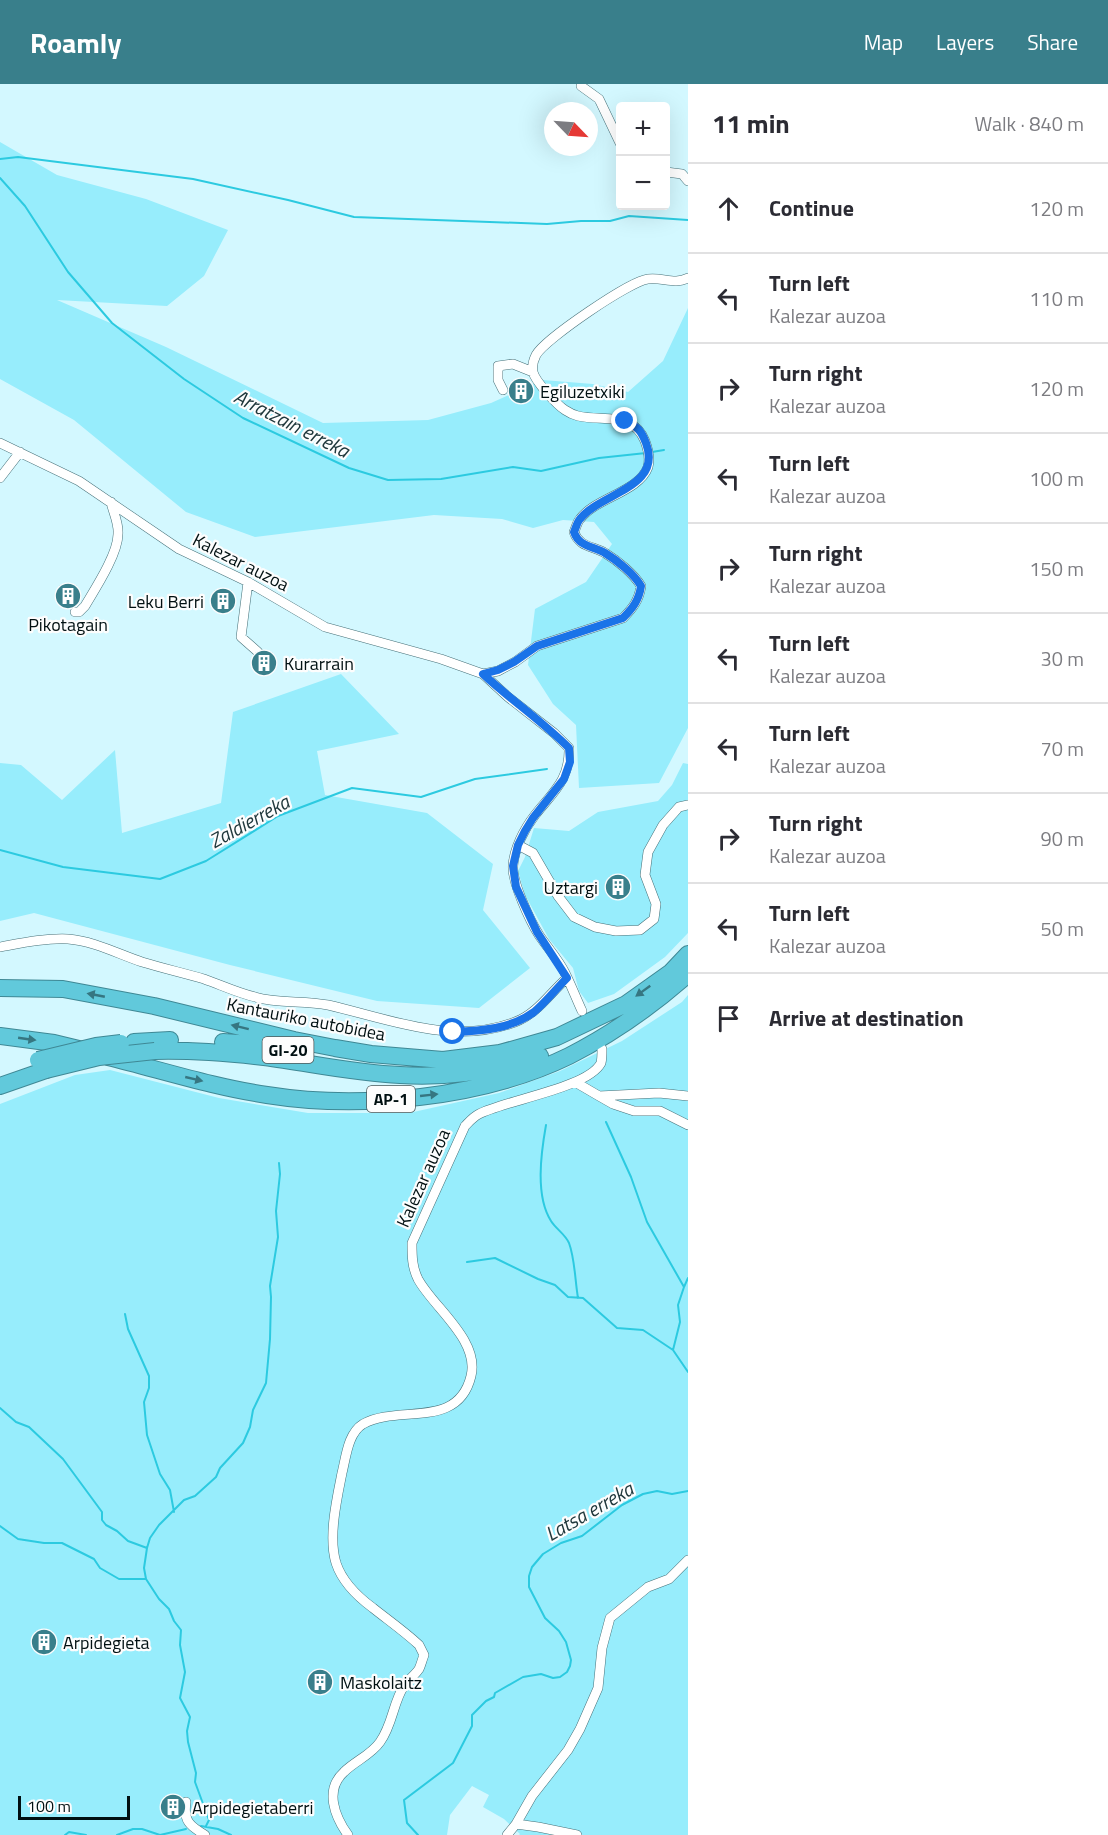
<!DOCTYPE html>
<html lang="en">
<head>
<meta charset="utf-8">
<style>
	:root { --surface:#fff; --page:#f7f7f7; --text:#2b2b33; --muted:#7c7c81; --line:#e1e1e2; --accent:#397f8b }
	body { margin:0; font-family:"Titillium Web",sans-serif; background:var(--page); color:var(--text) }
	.controls { position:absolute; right:18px; top:18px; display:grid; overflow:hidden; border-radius:6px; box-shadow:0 6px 24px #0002 }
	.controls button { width:54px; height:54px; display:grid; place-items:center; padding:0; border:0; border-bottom:2px solid var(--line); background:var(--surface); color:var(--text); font:30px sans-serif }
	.compass { position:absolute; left:544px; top:18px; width:54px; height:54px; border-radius:50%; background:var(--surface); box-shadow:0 6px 24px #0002; rotate:115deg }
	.scale { position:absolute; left:18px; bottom:15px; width:112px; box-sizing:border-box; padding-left:6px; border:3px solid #011012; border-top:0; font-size:16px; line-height:21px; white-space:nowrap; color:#011012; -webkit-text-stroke:4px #fdfdfd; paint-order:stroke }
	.stop { position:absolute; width:18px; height:18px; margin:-14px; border:4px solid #1a73e8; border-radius:50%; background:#fff }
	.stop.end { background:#1a73e8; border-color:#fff; box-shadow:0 2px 6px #0008 }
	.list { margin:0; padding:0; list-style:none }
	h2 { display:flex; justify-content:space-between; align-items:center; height:78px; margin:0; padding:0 24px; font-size:26px }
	h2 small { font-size:20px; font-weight:400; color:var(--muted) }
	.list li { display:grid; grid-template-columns:39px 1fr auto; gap:18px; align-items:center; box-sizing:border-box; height:90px; padding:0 24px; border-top:2px solid var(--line) }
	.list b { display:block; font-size:22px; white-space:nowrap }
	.list p { margin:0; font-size:20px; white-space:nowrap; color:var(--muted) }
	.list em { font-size:20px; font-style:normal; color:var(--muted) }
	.icon { flex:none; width:33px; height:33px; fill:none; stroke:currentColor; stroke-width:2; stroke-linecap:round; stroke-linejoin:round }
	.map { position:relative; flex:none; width:688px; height:1751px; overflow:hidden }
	header { display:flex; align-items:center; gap:36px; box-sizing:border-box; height:84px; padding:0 30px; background:var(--accent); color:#fff }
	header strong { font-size:28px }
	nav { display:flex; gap:33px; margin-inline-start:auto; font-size:21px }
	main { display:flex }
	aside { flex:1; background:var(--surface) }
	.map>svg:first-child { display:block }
</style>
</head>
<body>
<header>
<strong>Roamly</strong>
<nav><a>Map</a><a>Layers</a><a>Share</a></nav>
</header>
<main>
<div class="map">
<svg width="688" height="1751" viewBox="0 0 688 1751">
	<rect width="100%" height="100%" fill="#d3f8ff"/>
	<path fill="#97edfc" d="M0 58 57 91 146 115 228 146 204 192 167 222 57 216 166 263 323 339 428 336 491 319 543 296 593 300 628 308 663 277 688 224V644L659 699 579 704 576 641 553 620 528 581 535 525 586 498 612 460 594 438 563 436 533 444 502 435 434 431 255 453 186 428 74 336 0 295Z
		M341 590 399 650 317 667 325 711 427 729 493 780 483 826 530 884 479 924 377 917 230 881 34 829 0 837V679L21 681 62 716 115 666 122 749 221 719 233 628Z
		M683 679 688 680V849L665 873 614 910 588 919 579 907 573 884 549 855 525 811 518 787 525 773 534 744 569 747 598 728 658 717 672 701Z
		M688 911V1751H519L520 1750 504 1735 483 1723 489 1711 472 1702 450 1731 447 1751H0V1020L75 991 110 986 219 1014 308 1029H409L499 1009 560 987 622 957 682 918Z"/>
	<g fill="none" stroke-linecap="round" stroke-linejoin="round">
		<path stroke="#2ccae0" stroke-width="2" d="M0 75 18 73 193 95 288 116 354 133 547 140 581 137H610L629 132 688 136
			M0 94 25 122 68 188 112 239 184 295 243 334 349 384 388 396 441 395 513 383 541 387 599 374 646 369
			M652 368 664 366
			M0 766 63 783 160 795 206 777 278 732 352 704 421 713 475 695 547 685
			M606 1038 631 1093 647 1138 684 1203
			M546 1041C541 1069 535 1112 551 1137 556 1145 565 1150 569 1159 575 1175 575 1197 578 1214
			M467 1178 495 1174 538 1195 555 1201 568 1213 583 1214 617 1244 643 1246 673 1266 688 1288
			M125 1230 128 1245 149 1292V1304L144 1318 147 1351 160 1390 170 1406 174 1428
			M673 1266 680 1238 678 1221 684 1203 688 1194
			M0 1324 16 1338 29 1343 63 1375 102 1428V1436L106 1441 117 1447 128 1457 147 1464
			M0 1442 18 1455 44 1459H62L94 1475 100 1484 119 1495H146
			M201 1742 218 1745 231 1751
			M206 1742 209 1736 195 1698 196 1689 188 1658 187 1647 190 1633 180 1614 185 1588 180 1561 181 1546 174 1537 169 1525 159 1515 146 1495 144 1484 147 1464 150 1454 159 1441 184 1416 195 1412 216 1393 220 1384 243 1359 250 1343 253 1326 266 1299 270 1255 271 1213 270 1202 278 1153 276 1127 280 1090 279 1079
			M65 1751 69 1748 86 1751
			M117 1751 133 1745H142L160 1751 186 1745
			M418 1751 407 1739 404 1716 453 1679 472 1642V1631L486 1617 494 1613 495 1609 523 1593 541 1590 553 1594 560 1593 567 1588 570 1582 571 1576 566 1558 559 1547 545 1534 529 1503V1492L532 1483 543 1470 561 1459 582 1452 622 1421 643 1410 657 1407 672 1410 688 1407"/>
		<g stroke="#467179" stroke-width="10">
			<path id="street" d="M581 2 599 15 620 59
				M666 88 682 90 688 97
				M503 306 498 296V282L513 280 533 288
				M0 359 79 397 179 465 248 498 325 543 441 575 483 590 508 613 554 649 569 664C570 696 553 708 535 731 524 745 514 765 513 782 512 798 530 837 539 851 547 863 558 875 565 889 571 901 576 914 582 927
				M0 394 20 368
				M248 498 241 553 258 568
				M75 528H79L85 522C95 505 118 470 118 450 119 439 113 428 111 418
				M483 590 498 587 515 578 537 562 623 534C633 524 639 516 641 502 634 490 618 477 605 469 593 462 579 463 574 448 576 444 577 438 580 435 595 414 639 408 648 383 650 375 648 365 645 357 633 327 603 338 578 332 574 331 568 328 565 326 557 321 535 297 533 288 532 283 533 277 536 271 545 255 630 197 648 195 663 193 674 201 688 194
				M518 761 533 769 558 812 574 833 595 843 616 847 640 846 654 835 656 820 645 791 648 768 663 741 679 723 688 721
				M0 863C22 859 45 854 68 855 94 857 118 870 142 878 162 884 183 889 204 895 221 901 238 909 255 913 279 920 304 916 328 921 389 935 453 962 515 938 537 930 550 909 567 894
				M575 998 599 1012 659 1009 688 1012
				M599 1012 613 1020 634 1027H660L688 1041
				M186 1718C183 1737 190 1742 205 1751
				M516 1740 538 1743 577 1751
				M348 1751C335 1733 324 1706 344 1688 355 1677 371 1671 380 1658 393 1640 393 1618 404 1602 408 1596 415 1591 419 1585 421 1581 422 1576 424 1571L419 1561C404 1547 388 1536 373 1524 358 1513 342 1497 336 1479 328 1453 337 1414 342 1389 346 1373 348 1349 363 1340 399 1320 458 1346 471 1292 480 1256 433 1223 418 1195 412 1183 412 1172 412 1159L465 1042C469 1038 473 1033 479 1030 506 1016 588 1004 601 979 602 975 602 969 602 965
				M507 1751 516 1740 532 1712 568 1666 580 1645 598 1604 602 1564 610 1534 648 1503 669 1495 688 1476"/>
		</g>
		<g stroke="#3f8895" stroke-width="18">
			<path id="highway" d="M0 904 63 905 154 922 294 956 335 964 371 970 443 976 500 969 557 953 626 920 671 888 688 870
				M0 952 54 959 83 966
				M134 958 170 956
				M223 958 252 960 284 965
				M155 967C191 966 228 969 264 973 310 979 354 989 400 991 448 994 495 987 540 972
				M108 973C161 986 213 1003 267 1011 361 1026 483 1014 569 972 612 950 652 922 688 890
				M0 1002 46 986"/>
		</g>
		<use href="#street" stroke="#fff" stroke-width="9"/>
		<use href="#highway" stroke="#61c9db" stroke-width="16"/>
		<g stroke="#3f8895" stroke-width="18" stroke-linecap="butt">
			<path id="highway-bridge" d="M38 976 96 962 121 959
				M46 986 99 973 155 967"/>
		</g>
		<use href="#highway-bridge" stroke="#61c9db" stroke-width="16"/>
	</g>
	<defs><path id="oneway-solid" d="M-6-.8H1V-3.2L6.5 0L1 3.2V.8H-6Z" transform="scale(1.5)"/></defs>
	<g fill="#367681">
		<use href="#oneway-solid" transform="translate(643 907) rotate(144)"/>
		<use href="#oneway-solid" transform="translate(96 911) rotate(-169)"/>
		<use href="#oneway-solid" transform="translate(240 943) rotate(-166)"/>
		<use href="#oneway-solid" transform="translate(27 955) rotate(8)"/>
		<use href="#oneway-solid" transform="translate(194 995) rotate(13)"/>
		<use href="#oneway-solid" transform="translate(429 1011) rotate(-6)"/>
	</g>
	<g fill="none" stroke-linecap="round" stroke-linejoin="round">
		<path stroke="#1a73e8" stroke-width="8" d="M453 948C481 947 511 945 534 928 544 920 557 904 567 894L537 848 516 803 513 782 518 761 525 747 533 734 564 695 570 678 569 664C542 637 511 616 483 590L498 586 514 578 537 562 623 534C633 524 639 516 641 502 634 490 618 477 605 469 593 462 579 463 574 448 576 444 577 438 580 435 600 409 663 404 646 359 641 346 638 343 625 337"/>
	</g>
	<defs>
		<g id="building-disc" transform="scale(1.35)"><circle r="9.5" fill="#397f8b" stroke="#fdfdfd"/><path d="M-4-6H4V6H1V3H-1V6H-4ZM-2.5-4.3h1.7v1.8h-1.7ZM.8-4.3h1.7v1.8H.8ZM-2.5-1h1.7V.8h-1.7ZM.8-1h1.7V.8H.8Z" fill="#fff"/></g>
	</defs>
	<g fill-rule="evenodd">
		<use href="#building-disc" x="521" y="307"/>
		<use href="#building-disc" x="68" y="512"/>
		<use href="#building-disc" x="223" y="517"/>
		<use href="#building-disc" x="264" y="579"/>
		<use href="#building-disc" x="618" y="803"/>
		<use href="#building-disc" x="44" y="1558"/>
		<use href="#building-disc" x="320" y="1598"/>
		<use href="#building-disc" x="173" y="1723"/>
	</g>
	<g text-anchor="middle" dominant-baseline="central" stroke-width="4.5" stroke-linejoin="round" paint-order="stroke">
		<g fill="#fdfdfd" stroke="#4d5758" stroke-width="1.5">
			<rect x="262.5" y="953" width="51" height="26" rx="4.5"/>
			<rect x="367" y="1002" width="48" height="26" rx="4.5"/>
		</g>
		<g font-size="16" font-weight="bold" fill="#011012">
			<text x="288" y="966">GI-20</text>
			<text x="391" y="1015">AP-1</text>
		</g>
		<g font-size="18" fill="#011012" stroke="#fdfdfd" text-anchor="start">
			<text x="540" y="307">Egiluzetxiki</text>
			<text x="204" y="517" text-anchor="end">Leku Berri</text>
			<text x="68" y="540" text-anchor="middle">Pikotagain</text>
			<text x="284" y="579">Kurarrain</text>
			<text x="598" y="803" text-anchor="end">Uztargi</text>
			<text x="63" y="1558">Arpidegieta</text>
			<text x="340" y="1598">Maskolaitz</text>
			<text x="192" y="1723">Arpidegietaberri</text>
		</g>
		<g font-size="18" fill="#011012" stroke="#fdfdfd">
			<text transform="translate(241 478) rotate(27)">Kalezar auzoa</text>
			<text transform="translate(306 935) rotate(11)">Kantauriko autobidea</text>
			<text transform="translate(423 1094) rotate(-66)">Kalezar auzoa</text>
		</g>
		<g font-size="20" font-style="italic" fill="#21393d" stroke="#fdfdfd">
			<text transform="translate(292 339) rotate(27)">Arratzain erreka</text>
			<text transform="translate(249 737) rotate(-29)">Zaldierreka</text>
			<text transform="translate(589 1427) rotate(-30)">Latsa erreka</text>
		</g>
	</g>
</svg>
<div class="controls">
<button>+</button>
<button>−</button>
</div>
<svg class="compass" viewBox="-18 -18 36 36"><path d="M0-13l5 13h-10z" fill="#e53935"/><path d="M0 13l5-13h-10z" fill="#7c7c81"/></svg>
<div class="scale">100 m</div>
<div class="stop" style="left:453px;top:948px"></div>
<div class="stop end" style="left:625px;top:337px"></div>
</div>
<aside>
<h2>11 min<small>Walk · 840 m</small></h2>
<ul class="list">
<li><svg class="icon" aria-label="ahead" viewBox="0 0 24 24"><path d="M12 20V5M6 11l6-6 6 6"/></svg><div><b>Continue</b></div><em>120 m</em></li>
<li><svg class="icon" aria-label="left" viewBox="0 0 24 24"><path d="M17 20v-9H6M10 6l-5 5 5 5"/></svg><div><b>Turn left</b><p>Kalezar auzoa</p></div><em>110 m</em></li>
<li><svg class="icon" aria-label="right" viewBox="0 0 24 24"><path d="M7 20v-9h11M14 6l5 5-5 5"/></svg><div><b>Turn right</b><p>Kalezar auzoa</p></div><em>120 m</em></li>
<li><svg class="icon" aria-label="left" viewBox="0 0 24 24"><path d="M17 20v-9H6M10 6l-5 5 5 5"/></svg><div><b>Turn left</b><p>Kalezar auzoa</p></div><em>100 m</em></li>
<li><svg class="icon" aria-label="right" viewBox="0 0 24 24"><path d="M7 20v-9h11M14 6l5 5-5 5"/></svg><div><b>Turn right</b><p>Kalezar auzoa</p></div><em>150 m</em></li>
<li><svg class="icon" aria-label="left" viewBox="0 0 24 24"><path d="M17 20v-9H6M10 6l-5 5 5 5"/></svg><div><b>Turn left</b><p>Kalezar auzoa</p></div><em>30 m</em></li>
<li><svg class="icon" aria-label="left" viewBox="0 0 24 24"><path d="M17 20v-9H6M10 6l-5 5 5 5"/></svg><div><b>Turn left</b><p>Kalezar auzoa</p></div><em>70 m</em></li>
<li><svg class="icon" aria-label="right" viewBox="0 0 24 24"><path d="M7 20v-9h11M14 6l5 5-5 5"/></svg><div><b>Turn right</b><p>Kalezar auzoa</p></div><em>90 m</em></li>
<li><svg class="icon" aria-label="left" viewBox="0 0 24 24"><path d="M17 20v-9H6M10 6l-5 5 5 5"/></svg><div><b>Turn left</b><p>Kalezar auzoa</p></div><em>50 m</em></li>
<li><svg class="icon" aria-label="arrive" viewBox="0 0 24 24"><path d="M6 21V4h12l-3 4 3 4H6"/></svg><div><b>Arrive at destination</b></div></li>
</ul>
</aside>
</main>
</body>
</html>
